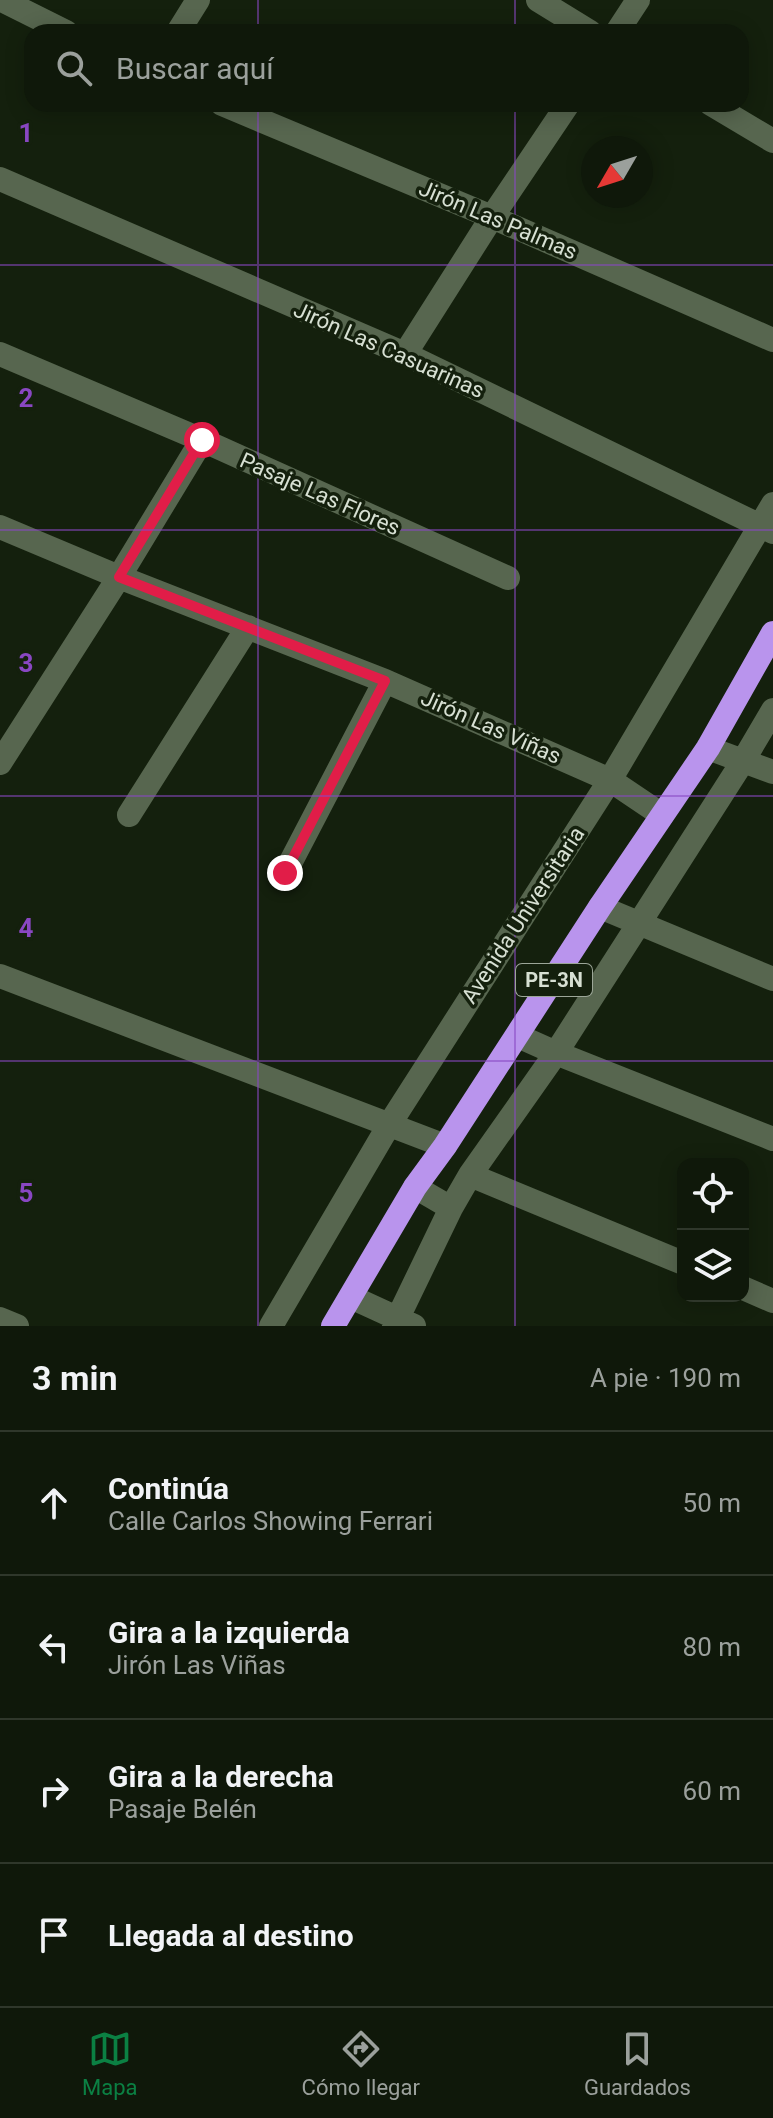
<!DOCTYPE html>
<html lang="es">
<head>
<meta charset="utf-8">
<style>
	:root { --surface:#0f180a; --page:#1d2518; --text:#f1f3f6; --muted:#9ba09c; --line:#2f372b; --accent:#0b8043 }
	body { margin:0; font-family:Roboto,sans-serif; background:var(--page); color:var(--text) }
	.controls { position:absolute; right:24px; bottom:24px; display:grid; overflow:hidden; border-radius:16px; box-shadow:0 4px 20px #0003 }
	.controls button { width:72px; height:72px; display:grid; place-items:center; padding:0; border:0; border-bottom:2px solid var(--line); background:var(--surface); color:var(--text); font:40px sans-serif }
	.compass { position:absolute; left:581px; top:136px; width:72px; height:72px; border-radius:50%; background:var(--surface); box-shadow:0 4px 20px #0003; rotate:231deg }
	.stop { position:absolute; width:24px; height:24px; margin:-18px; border:6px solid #e11d48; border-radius:50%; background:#fff }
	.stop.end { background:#e11d48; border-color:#fff; box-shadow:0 2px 8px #0008 }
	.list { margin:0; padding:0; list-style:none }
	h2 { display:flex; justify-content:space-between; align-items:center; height:104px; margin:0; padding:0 32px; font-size:34px }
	h2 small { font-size:26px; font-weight:400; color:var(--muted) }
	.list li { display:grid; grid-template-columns:52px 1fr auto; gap:24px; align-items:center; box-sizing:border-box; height:144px; padding:0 32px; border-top:2px solid var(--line) }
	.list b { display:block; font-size:30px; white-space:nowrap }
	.list p { margin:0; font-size:26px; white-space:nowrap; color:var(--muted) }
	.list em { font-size:26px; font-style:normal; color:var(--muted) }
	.icon { flex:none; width:44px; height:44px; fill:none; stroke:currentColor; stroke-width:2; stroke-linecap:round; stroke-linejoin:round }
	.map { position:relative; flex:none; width:773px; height:1326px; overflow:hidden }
	.search { position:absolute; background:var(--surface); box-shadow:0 4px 20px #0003; left:24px; right:24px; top:24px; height:88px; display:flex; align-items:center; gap:20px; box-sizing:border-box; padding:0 28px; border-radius:24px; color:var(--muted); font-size:30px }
	.sheet { height:680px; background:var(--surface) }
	nav { display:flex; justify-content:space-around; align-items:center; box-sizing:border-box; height:112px; border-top:2px solid var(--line); background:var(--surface); font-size:22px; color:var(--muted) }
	nav a { display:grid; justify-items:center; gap:4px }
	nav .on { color:var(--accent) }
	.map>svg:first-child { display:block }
</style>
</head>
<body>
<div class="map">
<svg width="773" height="1326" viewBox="0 0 773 1326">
	<rect width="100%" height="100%" fill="#14200d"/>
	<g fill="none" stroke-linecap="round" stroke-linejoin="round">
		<path stroke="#57664f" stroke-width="24" d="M2 0 66 32
			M538 0 590 32
			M178 32 198 0
			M617 32 638 0
			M222 104 492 217 773 340
			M711 104 773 141
			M0 179 405 354 773 532
			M0 354 202 440 508 578
			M405 354 492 217 568 104
			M0 527 119 577 385 681 610 780 662 815
			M708 748 773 772
			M0 763 119 577 202 440
			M129 815 248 627
			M285 873 385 681
			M600 907 773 979
			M0 976 445 1146
			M518 1036 556 1053 773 1139
			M470 1175 556 1053 743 761 773 710
			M415 1187 451 1208 470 1175 683 1263
			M743 1288 773 1301
			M351 1297 414 1326
			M0 1319 17 1326
			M271 1326 389 1125 610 780 773 504
			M394 1326 451 1208"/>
		<path stroke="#b994ed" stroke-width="24" d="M333 1326 415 1187 445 1146 600 907 708 748 773 633"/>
	</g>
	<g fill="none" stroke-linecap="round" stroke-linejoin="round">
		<path stroke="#e11d48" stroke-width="10" d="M202 440 119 577 385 681 285 873"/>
	</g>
	<path fill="none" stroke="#8947c2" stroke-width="2" stroke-opacity="0.55" d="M258 0V32M515 0V32M258 104V1326M515 104V1326M0 265H773M0 530H773M0 796H773M0 1061H773"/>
	<g text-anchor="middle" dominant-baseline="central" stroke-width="7" stroke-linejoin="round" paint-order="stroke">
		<rect fill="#14200d" stroke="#9ca698" stroke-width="2" x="516" y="964" width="76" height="32" rx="6"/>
		<g font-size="20" font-weight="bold" fill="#d7e0d3">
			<text x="554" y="980">PE-3N</text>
		</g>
		<g font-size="22" fill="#d7e0d3" stroke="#14200d">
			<text transform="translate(498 220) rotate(23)">Jirón Las Palmas</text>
			<text transform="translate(389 350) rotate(24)">Jirón Las Casuarinas</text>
			<text transform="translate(320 494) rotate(24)">Pasaje Las Flores</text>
			<text transform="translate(491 727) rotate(24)">Jirón Las Viñas</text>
			<text transform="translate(523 915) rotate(-57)">Avenida Universitaria</text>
		</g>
	</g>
	<g font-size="26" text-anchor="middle" font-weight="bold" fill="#8947c2" stroke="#14200d" stroke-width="7" stroke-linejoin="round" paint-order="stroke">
		<text x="26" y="142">1</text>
		<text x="26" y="407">2</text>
		<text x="26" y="672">3</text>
		<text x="26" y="937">4</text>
		<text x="26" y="1202">5</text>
	</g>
</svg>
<div class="controls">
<button><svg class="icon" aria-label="locate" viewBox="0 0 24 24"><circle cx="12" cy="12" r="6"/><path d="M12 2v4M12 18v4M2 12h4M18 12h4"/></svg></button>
<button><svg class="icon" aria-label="layers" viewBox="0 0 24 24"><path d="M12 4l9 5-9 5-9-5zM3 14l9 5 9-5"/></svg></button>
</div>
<svg class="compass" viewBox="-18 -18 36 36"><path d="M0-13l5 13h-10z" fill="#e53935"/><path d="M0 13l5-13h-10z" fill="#9ba09c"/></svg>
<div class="stop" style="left:202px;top:440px"></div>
<div class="stop end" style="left:285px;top:873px"></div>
<div class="search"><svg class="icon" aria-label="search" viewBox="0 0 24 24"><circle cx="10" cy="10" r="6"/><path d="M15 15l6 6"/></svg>Buscar aquí</div>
</div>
<section class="sheet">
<h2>3 min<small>A pie · 190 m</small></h2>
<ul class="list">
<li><svg class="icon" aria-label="ahead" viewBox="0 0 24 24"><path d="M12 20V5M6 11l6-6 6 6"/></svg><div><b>Continúa</b><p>Calle Carlos Showing Ferrari</p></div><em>50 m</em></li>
<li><svg class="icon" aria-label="left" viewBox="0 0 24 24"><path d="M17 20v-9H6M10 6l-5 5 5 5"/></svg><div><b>Gira a la izquierda</b><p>Jirón Las Viñas</p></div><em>80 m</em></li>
<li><svg class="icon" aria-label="right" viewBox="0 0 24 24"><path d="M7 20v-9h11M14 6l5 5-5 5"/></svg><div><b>Gira a la derecha</b><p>Pasaje Belén</p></div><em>60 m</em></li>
<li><svg class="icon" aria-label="arrive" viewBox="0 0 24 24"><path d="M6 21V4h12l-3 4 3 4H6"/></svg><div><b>Llegada al destino</b></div></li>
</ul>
</section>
<nav>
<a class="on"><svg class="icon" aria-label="map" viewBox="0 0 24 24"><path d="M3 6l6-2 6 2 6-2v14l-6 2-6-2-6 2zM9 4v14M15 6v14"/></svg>Mapa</a>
<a><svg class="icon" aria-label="directions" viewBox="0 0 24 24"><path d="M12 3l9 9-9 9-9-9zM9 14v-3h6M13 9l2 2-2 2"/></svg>Cómo llegar</a>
<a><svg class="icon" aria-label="saved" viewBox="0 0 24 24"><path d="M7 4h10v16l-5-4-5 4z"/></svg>Guardados</a>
</nav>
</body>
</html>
